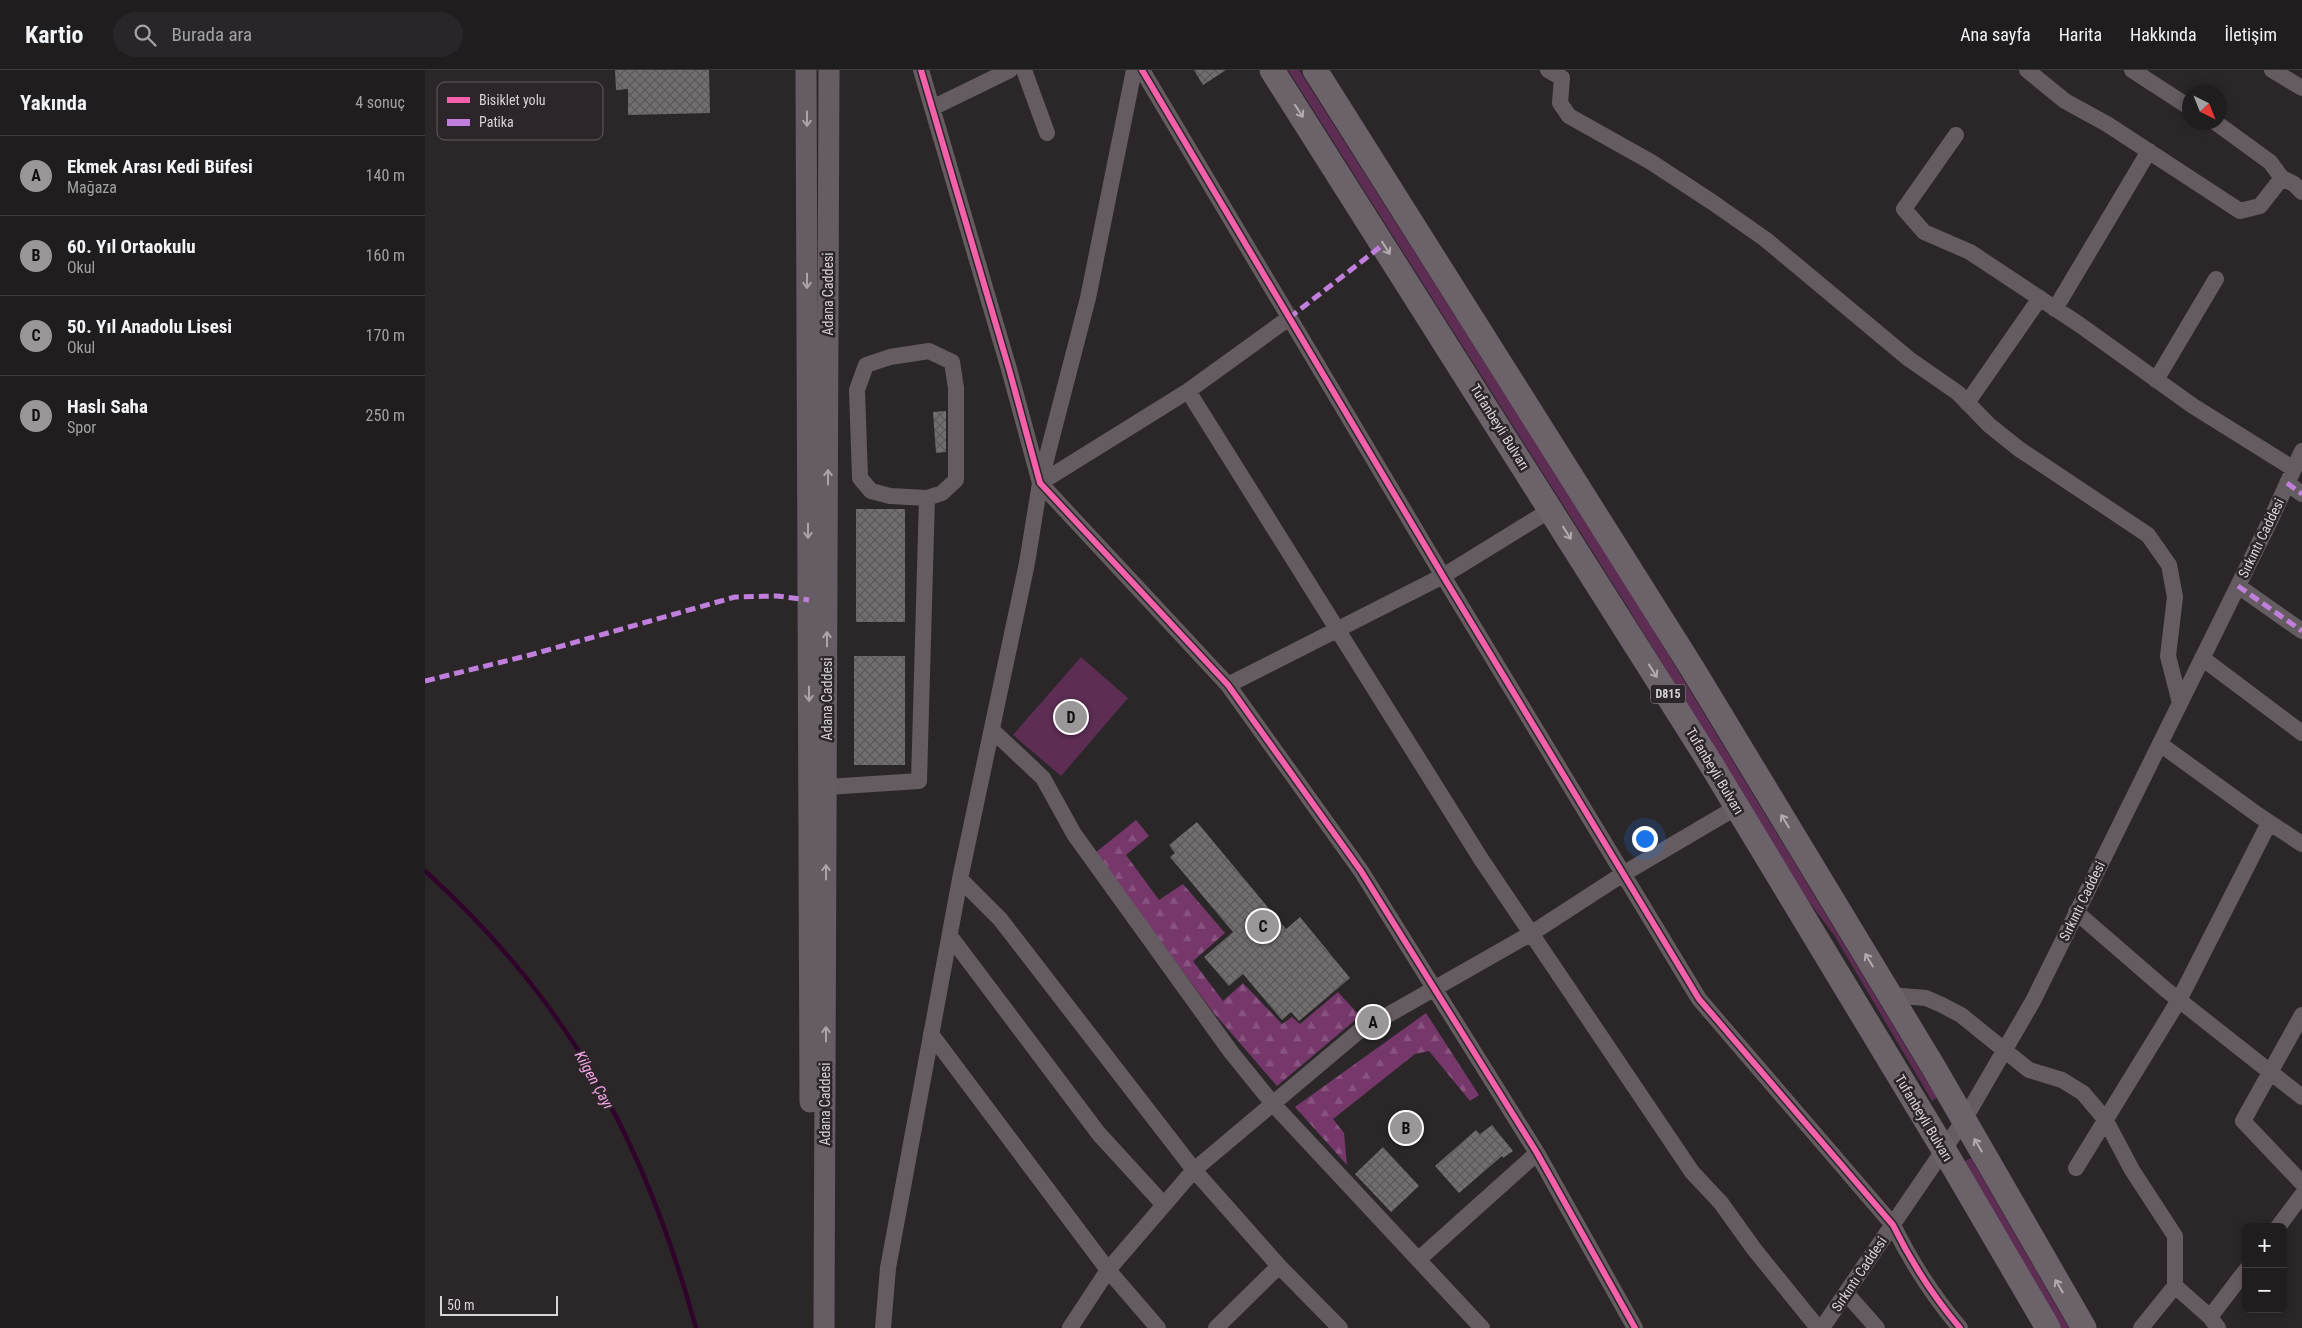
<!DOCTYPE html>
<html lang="tr">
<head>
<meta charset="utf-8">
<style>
	:root { --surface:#201d1f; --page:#282628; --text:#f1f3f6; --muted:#a2a2a4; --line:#3d3b3d; --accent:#9b9799 }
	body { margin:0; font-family:"Roboto Condensed",sans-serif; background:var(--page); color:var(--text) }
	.controls { position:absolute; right:15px; bottom:15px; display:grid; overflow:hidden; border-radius:8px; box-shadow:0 2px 8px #0003 }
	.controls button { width:45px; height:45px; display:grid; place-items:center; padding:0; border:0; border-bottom:1px solid var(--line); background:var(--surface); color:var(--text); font:25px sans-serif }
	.compass { position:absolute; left:1757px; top:15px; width:45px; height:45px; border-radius:50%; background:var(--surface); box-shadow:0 2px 8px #0003; rotate:137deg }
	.scale { position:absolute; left:15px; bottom:12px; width:118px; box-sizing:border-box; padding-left:5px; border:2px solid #d7d4d6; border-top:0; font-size:14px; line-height:18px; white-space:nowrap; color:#d7d4d6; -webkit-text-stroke:4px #2c262a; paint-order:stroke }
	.you { position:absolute; left:1219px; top:768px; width:18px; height:18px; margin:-12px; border:4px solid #fff; border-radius:50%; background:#1a73e8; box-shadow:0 0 0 8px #1a73e833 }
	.badge { display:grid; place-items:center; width:32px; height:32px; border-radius:50%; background:var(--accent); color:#111; font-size:16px; font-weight:700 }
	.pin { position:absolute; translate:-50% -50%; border:2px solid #fff; box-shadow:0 1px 5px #0006 }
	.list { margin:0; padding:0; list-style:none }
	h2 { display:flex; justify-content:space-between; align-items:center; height:65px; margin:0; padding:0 20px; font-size:21px }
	h2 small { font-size:16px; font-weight:400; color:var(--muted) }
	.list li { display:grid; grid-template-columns:32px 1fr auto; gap:15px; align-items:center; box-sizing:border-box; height:80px; padding:0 20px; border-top:1px solid var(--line) }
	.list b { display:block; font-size:19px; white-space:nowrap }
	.list p { margin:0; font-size:16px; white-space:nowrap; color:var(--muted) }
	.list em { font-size:16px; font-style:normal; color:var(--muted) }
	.icon { flex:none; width:28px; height:28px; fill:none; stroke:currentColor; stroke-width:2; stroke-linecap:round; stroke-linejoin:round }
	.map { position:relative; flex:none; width:1877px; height:1258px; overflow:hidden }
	header { display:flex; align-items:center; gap:30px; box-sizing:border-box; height:70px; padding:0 25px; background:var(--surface); border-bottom:1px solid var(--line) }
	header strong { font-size:24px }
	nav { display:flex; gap:28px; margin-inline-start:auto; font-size:18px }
	.search { width:350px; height:45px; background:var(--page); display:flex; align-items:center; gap:12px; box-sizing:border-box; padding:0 18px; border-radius:28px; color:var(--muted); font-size:19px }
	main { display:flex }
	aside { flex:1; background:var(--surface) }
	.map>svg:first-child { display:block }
</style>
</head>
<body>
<header>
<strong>Kartio</strong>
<div class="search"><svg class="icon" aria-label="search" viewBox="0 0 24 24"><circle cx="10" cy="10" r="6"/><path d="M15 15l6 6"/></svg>Burada ara</div>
<nav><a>Ana sayfa</a><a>Harita</a><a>Hakkında</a><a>İletişim</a></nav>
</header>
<main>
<aside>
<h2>Yakında<small>4 sonuç</small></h2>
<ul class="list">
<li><span class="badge">A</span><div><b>Ekmek Arası Kedi Büfesi</b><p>Mağaza</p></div><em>140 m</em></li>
<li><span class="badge">B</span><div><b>60. Yıl Ortaokulu</b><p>Okul</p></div><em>160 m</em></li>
<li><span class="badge">C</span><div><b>50. Yıl Anadolu Lisesi</b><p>Okul</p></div><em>170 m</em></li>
<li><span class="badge">D</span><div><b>Haslı Saha</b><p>Spor</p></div><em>250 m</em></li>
</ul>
</aside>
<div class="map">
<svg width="1877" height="1258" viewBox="0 0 1877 1258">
	<defs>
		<pattern id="forest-firs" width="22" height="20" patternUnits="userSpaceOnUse" patternTransform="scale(1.25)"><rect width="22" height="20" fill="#76376b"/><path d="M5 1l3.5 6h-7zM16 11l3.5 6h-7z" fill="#89537f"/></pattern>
		<pattern id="building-cross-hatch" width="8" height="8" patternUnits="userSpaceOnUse" patternTransform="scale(1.25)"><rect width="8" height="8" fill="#726e70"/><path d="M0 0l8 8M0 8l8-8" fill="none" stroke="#5c595a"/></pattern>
	</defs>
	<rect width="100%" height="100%" fill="#2b2729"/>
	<path fill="#5d2d54" d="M863 0H874L1209 528 1512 1028 1507 1031 1409 865 1384 832 1202 536Z
		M656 587 703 628 636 706 588 665Z
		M1546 1088 1644 1258H1634L1540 1091Z"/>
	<path fill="url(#forest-firs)" d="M711 750 724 766 701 785 734 830 758 814 800 863 768 891 798 931 818 913 857 954 867 947 875 954 913 922 935 946 852 1016 788 942 670 783Z
		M1001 943 1054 1025 1045 1031 1004 981 990 984 908 1049 919 1063 922 1095 870 1037Z"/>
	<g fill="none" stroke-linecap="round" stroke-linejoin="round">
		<path stroke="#30042a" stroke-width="4.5" d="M0 801C144 931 220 1072 271 1258"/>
	</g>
	<path fill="url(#building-cross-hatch)" d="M190 0H284L285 43 203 45V19L191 20Z
		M769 0H801L778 15Z
		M521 341V382L511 383 508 342Z
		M431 439H480V552H431Z
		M429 586H480V695H429Z
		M772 752 861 859 875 847 925 908 874 951 866 942 857 950 818 904 804 916 779 887 808 862 745 787 750 783 744 775Z
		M1067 1055 1088 1081 1078 1088 1077 1086 1034 1123 1010 1096 1051 1060 1055 1064Z
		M958 1077 994 1116 966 1142 930 1104Z"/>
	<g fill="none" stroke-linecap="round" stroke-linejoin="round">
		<path stroke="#655c62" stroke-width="16" d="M496 0 584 299 615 413 803 615 936 801 1112 1083 1210 1258
			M599 0 622 63
			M717 0 1018 506 1274 929 1468 1155C1486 1192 1508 1226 1535 1258
			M1123 0 1137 8 1135 33 1144 46 1226 92 1287 132 1340 169 1484 289 1533 323 1564 355 1594 379 1723 465 1744 495 1750 527 1743 586 1755 633
			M1602 0 1640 31 1682 54 1815 141 1835 136 1857 108
			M1707 0 1764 37
			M1847 0 1877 18
			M507 38 585 0
			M1790 52 1845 92 1857 108 1869 114 1877 122
			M1531 65 1479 139 1499 162 1545 182 1655 255 1768 336 1869 399
			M1630 239 1724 81
			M504 281 527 292 531 318V410L517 423 502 428 465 426 446 421 435 408 432 320 441 295 465 287Z
			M1731 310 1791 209
			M763 321 1056 789 1267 1102 1296 1133 1329 1179 1393 1258
			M1542 333 1615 228
			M615 413 763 321 864 248
			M1862 413 1877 424
			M1813 516 1877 561
			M1777 588 1877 663
			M803 615 1018 506 1127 439
			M567 660 618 708 649 764 806 982 848 1034 1057 1258
			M1735 674 1833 745 1877 774
			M402 717 494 711 502 428
			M535 809 575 849 769 1100 854 1196 915 1258
			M1651 842 1740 919 1877 1027
			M525 866 674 1064 739 1135
			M1465 925 1501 928 1517 935 1536 945 1604 1000 1637 1010 1658 1023 1680 1049 1707 1100 1750 1166V1216L1785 1247 1793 1258
			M1877 945 1818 1051 1877 1113
			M506 964 683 1200 733 1258
			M1651 1098 1754 930 1844 753
			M1853 1157 1877 1125
			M994 1189 1112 1083
			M1421 1223 1452 1258
			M1785 1247 1821 1200
			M458 1258 463 1198 535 809 602 493 615 413 663 228 709 0
			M645 1258 683 1200 769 1100 933 962 1107 863 1198 804 1312 737
			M791 1258 854 1196
			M1397 1258 1539 1050 1608 931 1845 451 1877 381
			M1716 1258 1750 1216"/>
		<path stroke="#665c64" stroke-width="21" d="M381 0 385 1032
			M399 1258 404 0"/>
		<path stroke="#6c6269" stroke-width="25" d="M847 0 1286 694 1519 1080 1623 1258
			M890 0 1267 598 1509 998 1659 1258"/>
		<path stroke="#c07fdc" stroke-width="5" stroke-dasharray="10 5" stroke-linecap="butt" d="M864 248 959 174
			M1862 413 1877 424
			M1813 516 1877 561
			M0 611 105 585 310 527 352 526 384 530"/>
		<g stroke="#2c262a" stroke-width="9">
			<path id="cycleway" d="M496 0 584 299 615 413 803 615 936 801 1112 1083 1210 1258
				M717 0 1018 506 1274 929 1468 1155C1486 1192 1508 1226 1535 1258"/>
		</g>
		<use href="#cycleway" stroke="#f560ab" stroke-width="6"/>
	</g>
	<defs><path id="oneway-shaft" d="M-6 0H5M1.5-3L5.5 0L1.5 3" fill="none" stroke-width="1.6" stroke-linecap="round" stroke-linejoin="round" transform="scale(1.25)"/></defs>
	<g stroke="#b2acb0">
		<use href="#oneway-shaft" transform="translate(874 41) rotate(57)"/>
		<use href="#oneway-shaft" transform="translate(961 178) rotate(58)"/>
		<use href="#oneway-shaft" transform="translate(1142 463) rotate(58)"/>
		<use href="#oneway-shaft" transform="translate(1228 601) rotate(58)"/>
		<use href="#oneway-shaft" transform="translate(1360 751) rotate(-121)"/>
		<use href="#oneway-shaft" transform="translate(1444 890) rotate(-121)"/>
		<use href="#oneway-shaft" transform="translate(1553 1075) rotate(-120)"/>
		<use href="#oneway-shaft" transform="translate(1634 1216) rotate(-120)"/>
	</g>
	<g stroke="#aaa4a8">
		<use href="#oneway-shaft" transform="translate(382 49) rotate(90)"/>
		<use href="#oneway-shaft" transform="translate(382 211) rotate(90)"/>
		<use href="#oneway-shaft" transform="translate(403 407) rotate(-90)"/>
		<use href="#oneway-shaft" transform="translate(383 461) rotate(90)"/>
		<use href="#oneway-shaft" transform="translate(402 569) rotate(-90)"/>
		<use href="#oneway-shaft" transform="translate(384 624) rotate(90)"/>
		<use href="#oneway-shaft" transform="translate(401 802) rotate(-90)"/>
		<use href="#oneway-shaft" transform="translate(401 964) rotate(-90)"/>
	</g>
	<g text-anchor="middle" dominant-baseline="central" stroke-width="5" stroke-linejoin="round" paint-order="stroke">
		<rect fill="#2c262a" stroke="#a4a0a2" stroke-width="1" x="1225.5" y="614.5" width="35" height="19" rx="4"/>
		<g font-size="12" font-weight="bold" fill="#d7d4d6">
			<text x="1243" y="624">D815</text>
		</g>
		<g font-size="14" fill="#d7d4d6" stroke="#2c262a">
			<text transform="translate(403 224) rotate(-90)">Adana Caddesi</text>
			<text transform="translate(1075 357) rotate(58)">Tufanbeyli Bulvarı</text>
			<text transform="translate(1836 468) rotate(-64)">Sırkıntı Caddesi</text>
			<text transform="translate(402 629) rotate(-90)">Adana Caddesi</text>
			<text transform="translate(1290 701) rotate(59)">Tufanbeyli Bulvarı</text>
			<text transform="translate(1657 831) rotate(-64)">Sırkıntı Caddesi</text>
			<text transform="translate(400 1034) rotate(-90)">Adana Caddesi</text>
			<text transform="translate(1499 1048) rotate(59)">Tufanbeyli Bulvarı</text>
			<text transform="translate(1434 1204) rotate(-56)">Sırkıntı Caddesi</text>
		</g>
		<g font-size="15" font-style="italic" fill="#f7a6e6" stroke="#2c262a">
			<text transform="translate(169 1010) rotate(61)">Kilgen Çayı</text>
		</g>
	</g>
	<rect x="12" y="12" width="166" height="58" rx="8" fill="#2c262a" stroke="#5f5a5e" stroke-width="1"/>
	<rect x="22" y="27" width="23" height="6" fill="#f560ab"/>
	<rect x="22" y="49" width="23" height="7" fill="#c07fdc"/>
	<g font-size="14" fill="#d7d4d6">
		<text x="54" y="35">Bisiklet yolu</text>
		<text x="54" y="57">Patika</text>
	</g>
</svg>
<div class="controls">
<button>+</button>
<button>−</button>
</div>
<svg class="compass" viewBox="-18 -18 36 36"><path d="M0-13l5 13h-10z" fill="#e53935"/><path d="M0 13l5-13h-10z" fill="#a2a2a4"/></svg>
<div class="scale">50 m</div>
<div class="you"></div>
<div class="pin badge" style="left:948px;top:952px">A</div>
<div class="pin badge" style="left:981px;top:1058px">B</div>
<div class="pin badge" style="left:838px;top:856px">C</div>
<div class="pin badge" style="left:646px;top:647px">D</div>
</div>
</main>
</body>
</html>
